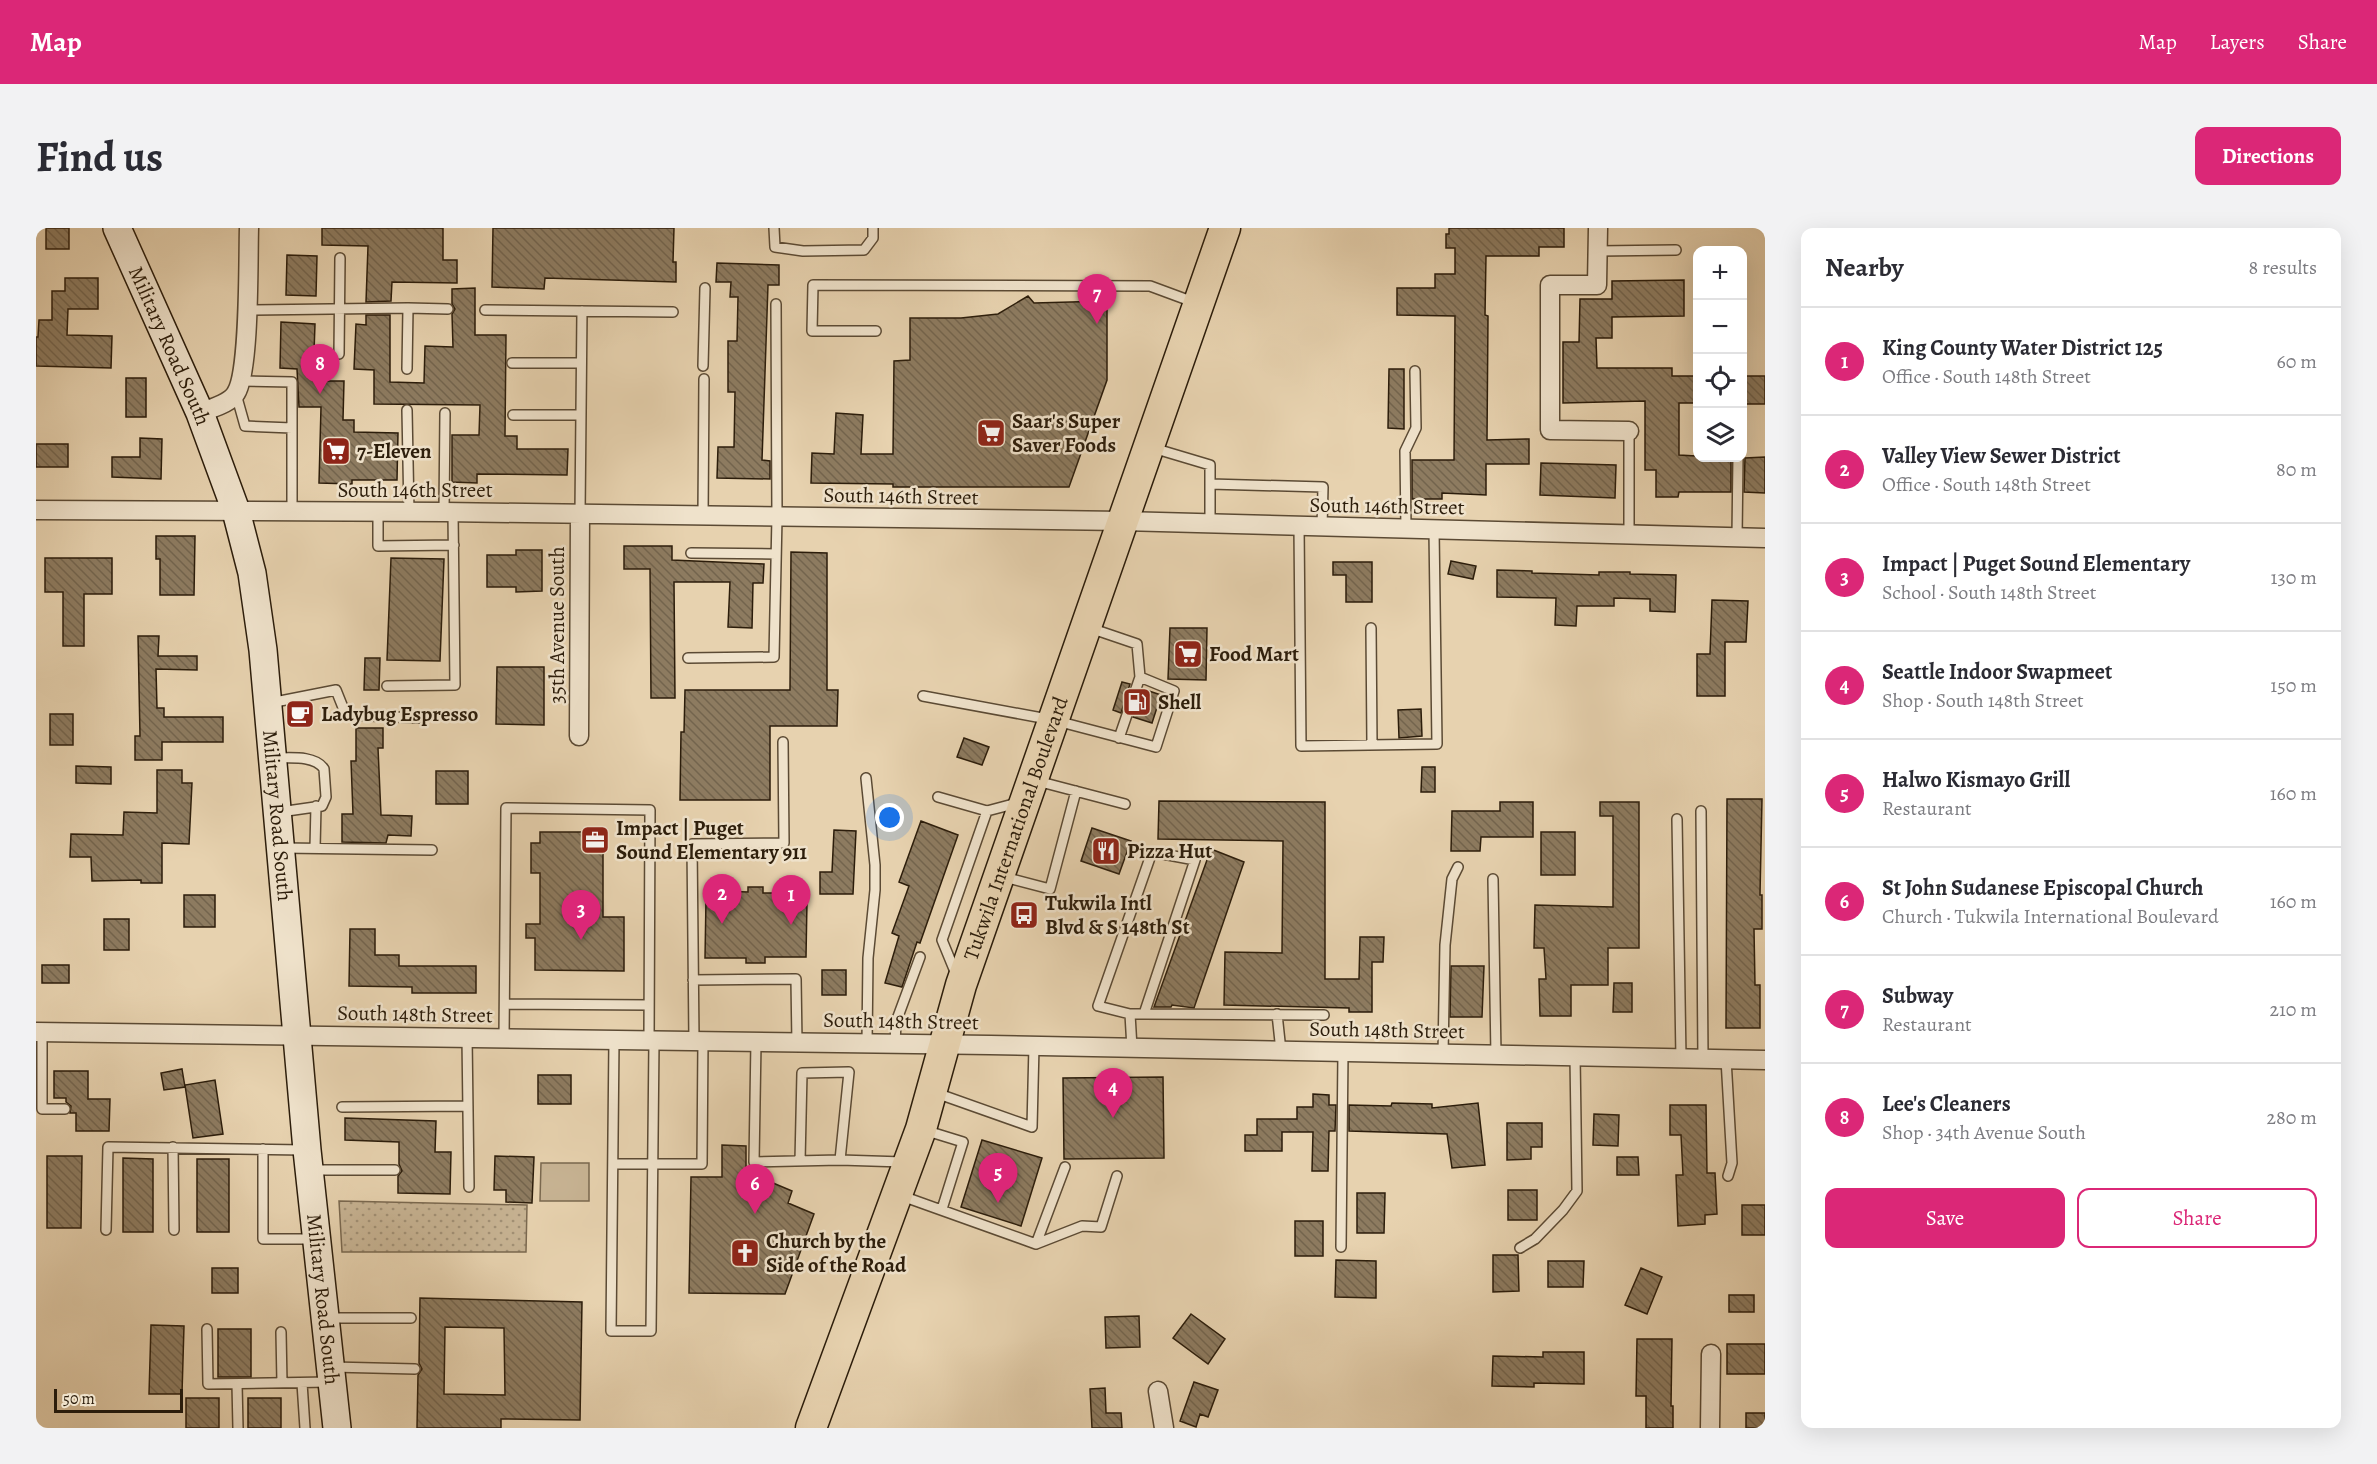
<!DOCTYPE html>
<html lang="en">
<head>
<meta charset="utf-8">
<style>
	:root { --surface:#fff; --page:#f2f2f3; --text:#2b2b33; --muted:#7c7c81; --line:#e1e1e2; --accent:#db2777 }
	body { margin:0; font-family:Alegreya,serif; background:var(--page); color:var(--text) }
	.controls { position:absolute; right:18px; top:18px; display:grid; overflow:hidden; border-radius:12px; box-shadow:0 6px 24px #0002 }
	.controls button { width:54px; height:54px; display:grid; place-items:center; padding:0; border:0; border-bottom:2px solid var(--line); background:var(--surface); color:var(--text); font:30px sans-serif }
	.scale { position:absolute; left:18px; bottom:15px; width:129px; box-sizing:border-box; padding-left:6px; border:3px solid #2c1d0b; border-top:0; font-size:16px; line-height:21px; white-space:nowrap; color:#2c1d0b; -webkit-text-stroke:4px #efe2cb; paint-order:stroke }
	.you { position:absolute; left:854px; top:590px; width:21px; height:21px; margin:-15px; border:4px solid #fff; border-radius:50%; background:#1a73e8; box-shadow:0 0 0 9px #1a73e833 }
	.badge { display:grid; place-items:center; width:39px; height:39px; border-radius:50%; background:var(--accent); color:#fff; font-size:20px; font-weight:700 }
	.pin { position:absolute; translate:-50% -50px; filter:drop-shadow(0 2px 3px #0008) }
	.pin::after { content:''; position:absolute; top:32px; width:21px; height:18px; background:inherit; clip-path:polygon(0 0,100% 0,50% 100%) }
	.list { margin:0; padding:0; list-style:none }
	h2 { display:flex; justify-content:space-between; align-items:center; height:78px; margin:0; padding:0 24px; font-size:26px }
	h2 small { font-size:20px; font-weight:400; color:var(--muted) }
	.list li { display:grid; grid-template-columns:39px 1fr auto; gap:18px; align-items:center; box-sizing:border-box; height:108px; padding:0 24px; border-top:2px solid var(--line) }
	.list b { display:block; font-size:22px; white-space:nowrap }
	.list p { margin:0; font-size:20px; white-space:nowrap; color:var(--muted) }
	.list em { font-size:20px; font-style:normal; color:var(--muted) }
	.actions { display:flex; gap:12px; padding:18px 24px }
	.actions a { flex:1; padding:14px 0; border:2px solid var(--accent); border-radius:12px; text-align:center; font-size:21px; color:var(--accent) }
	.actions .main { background:var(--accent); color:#fff }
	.icon { flex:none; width:33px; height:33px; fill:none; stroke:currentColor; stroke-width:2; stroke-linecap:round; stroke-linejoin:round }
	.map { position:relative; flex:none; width:1729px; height:1200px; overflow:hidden; border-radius:12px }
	header { display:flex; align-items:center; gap:36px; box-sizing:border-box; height:84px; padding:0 30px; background:var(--accent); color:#fff }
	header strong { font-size:28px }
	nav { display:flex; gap:33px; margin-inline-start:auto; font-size:21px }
	.intro { display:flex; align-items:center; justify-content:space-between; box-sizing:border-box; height:144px; padding:0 36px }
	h1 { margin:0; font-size:42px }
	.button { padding:15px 27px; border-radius:12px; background:var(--accent); color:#fff; font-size:21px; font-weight:700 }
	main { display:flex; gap:36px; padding:0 36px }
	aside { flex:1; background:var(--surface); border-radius:12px; box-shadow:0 6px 24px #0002 }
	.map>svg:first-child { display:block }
</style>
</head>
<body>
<header>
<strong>Map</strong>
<nav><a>Map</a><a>Layers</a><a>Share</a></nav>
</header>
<div class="intro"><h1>Find us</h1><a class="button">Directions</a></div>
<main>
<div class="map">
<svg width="1729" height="1200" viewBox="0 0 1729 1200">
	<defs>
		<pattern id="park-dots" width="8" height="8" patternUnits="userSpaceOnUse" patternTransform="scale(1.5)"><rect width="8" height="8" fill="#c7b393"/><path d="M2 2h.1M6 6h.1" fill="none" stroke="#a29176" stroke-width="1.8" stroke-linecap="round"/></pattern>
		<pattern id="building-back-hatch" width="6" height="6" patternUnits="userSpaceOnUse" patternTransform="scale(1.5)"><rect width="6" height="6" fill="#8d7b60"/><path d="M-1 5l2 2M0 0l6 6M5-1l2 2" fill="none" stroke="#73644d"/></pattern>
	</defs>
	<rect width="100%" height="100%" fill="#e7d2af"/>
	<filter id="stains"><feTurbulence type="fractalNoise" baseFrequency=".00333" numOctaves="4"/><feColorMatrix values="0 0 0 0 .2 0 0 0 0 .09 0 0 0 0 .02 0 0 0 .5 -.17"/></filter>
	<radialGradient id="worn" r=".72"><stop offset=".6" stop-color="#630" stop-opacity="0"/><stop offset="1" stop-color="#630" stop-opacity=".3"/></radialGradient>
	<path fill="#c7b393" stroke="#7a684f" stroke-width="1.5" d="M505 935H553V973H504Z"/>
	<path fill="url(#park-dots)" stroke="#7a684f" stroke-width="1.5" d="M303 973 491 977 490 1024H306Z"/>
	<path fill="url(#building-back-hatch)" stroke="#2c1d0b" stroke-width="1.5" fill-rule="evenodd" d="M10 0H33V21H10Z
		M286 0H407V32H421V55L356 54 355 73 330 74 332 18 286 17Z
		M457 0H638L637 34H640V54L509 50 508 61 456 59Z
		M1413 0H1528V19H1503V28H1450L1449 87 1452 88 1451 212 1493 211V236H1450V267L1406 265V271H1376V232H1418L1419 88 1361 87V60H1399V46H1419V20H1410V6H1413Z
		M251 27 281 28 280 68 250 67Z
		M681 35 743 37V57H732L726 232 734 233V251L681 250 682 219H698L699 164H692V113H701L702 69H694L695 54H680Z
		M29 50H62V81H32L31 107 76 108 75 140 0 138V109H2L3 92H16V63H29Z
		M1648 52V88L1576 89V110H1560L1561 140H1636V148H1662V175H1643V227L1695 230V264H1643L1642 269H1620V242H1609V173L1527 175V114H1543L1544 71H1576V53Z
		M439 60V107H470L469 208H481V221H532L531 247 441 246V255L416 254V207H443L444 177 338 176V142L318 141 320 96 330 97V87H354V154L388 155 389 118 417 119 416 86 419 81 416 76V61Z
		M992 68 998 75 1071 73V152L1033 259H857V256L775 255 776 225 798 226 800 185 827 187 825 226H857L858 133 874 132V90H925L962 86Z
		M245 94 279 96 277 153H308L307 192H318V204L362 205 361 252H316V256L283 255 285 179H263L261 141 244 140Z
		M1353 141H1368V201L1352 200Z
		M1707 148H1729V176H1707Z
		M90 150H110V189H90Z
		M104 210 126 211 125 251 76 249V229H104Z
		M0 216H32V239H0Z
		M1729 229V265L1708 264 1709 230Z
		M1505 235 1580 237 1579 270 1504 267Z
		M120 308H159L158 367H124V331H120Z
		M588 318H636V332L728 336 727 355H717L716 400 692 399 694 354H638L639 470H615L614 341H588Z
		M480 322H506V363L480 364V359H451V327H480Z
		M755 324 791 325V462H802L801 498H734V572H644L645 504H648L649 462H754Z
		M9 330H76V366H48V418H27V364H9Z
		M355 330 408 331 404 433 351 432Z
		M1415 333 1440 338 1437 351 1412 346Z
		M1297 334H1336V374H1310V347H1297Z
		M1461 342 1496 343V345L1563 347V344H1594V346L1640 347 1639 384 1614 383V371L1578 370V378H1541L1540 398 1519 397 1520 370 1461 369Z
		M1676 372 1712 373 1710 414H1689V468H1661V426H1674Z
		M1134 400H1171L1170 452 1132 451Z
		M102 408H123L122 428H161V442L120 441 121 480H128V489H187V514H126V532H99V508H104Z
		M329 430H344L343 462H328Z
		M461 439H508V497L460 496Z
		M1086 454 1094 456 1085 485 1077 482Z
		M1107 461 1125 467 1116 495 1097 489Z
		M1385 481 1386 508 1363 510 1362 482Z
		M14 486H37V517H14Z
		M320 500H347V520H342L345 587 376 588 375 608 352 607 350 615 306 614V586H317L315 533H320Z
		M928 510 953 519 946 537 921 529Z
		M40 538 75 539V556L40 555Z
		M1386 539H1399V564H1385Z
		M121 542H146V555H156L153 616 126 615V655H105V652L56 653 55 629H34L35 606 87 607 88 584 121 585Z
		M400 543H432V576H400Z
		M1691 571H1726L1724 667H1726V701H1718L1719 757H1724V800H1690Z
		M1123 573 1289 574V751H1323L1324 709H1348L1347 734H1336V784H1313V780L1188 777 1189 724 1246 725 1247 613 1122 611Z
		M1464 574H1497V609H1445L1444 623H1415L1416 583H1464Z
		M1564 574H1603V720H1572V757H1535V788H1504L1503 751H1510L1508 720H1498L1499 677 1577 679V588H1564Z
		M885 593 922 607 884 715 881 714 866 759 849 755 863 708 856 705 873 658 863 654Z
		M1056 600 1095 613 1083 646 1045 633Z
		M798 602 820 603 817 666H784V644H796Z
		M504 604H567V689H588V743L499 742V710H490V696H504V645H495V615H504Z
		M1505 604H1539V647H1505Z
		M1175 621 1208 634 1158 780 1136 777 1135 779H1118Z
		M712 659H727V665H753V672L771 673 770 729H729V735H710V730H669L670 671H684L685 663 712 664Z
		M148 667H179V699H148Z
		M68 691H93V722H68Z
		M314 701H339V727H363V738H440V765H376V759L313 758Z
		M6 737H33V755H6Z
		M1415 738H1448L1446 789H1414Z
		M786 742H810V767H786Z
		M1578 755H1596V784H1577Z
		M146 841 149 859 128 862 125 845Z
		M18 843H52V871H74L73 903H40V885H34L35 878 30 874V870H18Z
		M502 847H535V876H502Z
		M1127 849 1128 930 1028 931 1027 850Z
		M179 852 187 906 157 910 149 857Z
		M1277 866 1293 867V877H1300L1299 903H1293L1292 943H1276L1277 904H1246V923H1209V907H1221V891H1261V879H1277Z
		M1356 875 1396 876V880L1442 875 1449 937 1416 940 1411 906 1313 903V877L1355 878Z
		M1634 877H1670L1671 945H1679L1681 986 1669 987V996L1642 998 1640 947H1647L1645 907H1634Z
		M1558 886 1583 887 1582 918 1557 917Z
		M309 890 400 893 399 924H415L414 966 362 965V948L366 943 363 936V914L309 912Z
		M1471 895H1506V919H1495V931L1471 932Z
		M946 912 1006 930 985 998 925 979Z
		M686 917 710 918V952H730L756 963 752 975 778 986 749 1066 653 1065 655 949H686Z
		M11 928H46L45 1000H11Z
		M459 928 498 929 496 975 470 974V962H458Z
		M1581 929H1602L1603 947H1581Z
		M87 930 117 931V1004H87Z
		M161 931H193V1004H161Z
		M1472 962H1501V992H1472Z
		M1321 965H1349L1348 1005H1321Z
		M1706 977H1729V1007H1706Z
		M1259 993H1287V1028H1259Z
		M1457 1027H1482L1483 1063 1457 1064Z
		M1300 1032 1340 1033V1070L1299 1069Z
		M1512 1033H1548L1547 1059H1512Z
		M176 1040H202V1065H176Z
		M1605 1040 1626 1049 1611 1086 1589 1077Z
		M1693 1067H1718V1084H1693Z
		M384 1070 546 1074 544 1192 465 1191V1200H381L382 1147 386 1141 383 1135ZM409 1099 468 1100 469 1167 408 1166Z
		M1155 1086 1189 1111 1172 1136 1137 1110Z
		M1103 1088 1104 1119 1070 1120 1069 1089Z
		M115 1097 148 1098 146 1166H113Z
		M182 1101H215V1149H182Z
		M1601 1111H1636L1635 1178H1637V1200H1610V1168H1600Z
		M1691 1116H1729V1146H1691Z
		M1507 1124H1548V1156L1498 1155V1159L1456 1158 1457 1128 1507 1129Z
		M1158 1154 1182 1162 1172 1189 1164 1186 1160 1199 1144 1193Z
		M1069 1160 1070 1185H1085L1086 1200H1056L1054 1161Z
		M150 1170H183V1200H150Z
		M212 1170H245V1200H212Z
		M1710 1185H1729V1200H1710Z"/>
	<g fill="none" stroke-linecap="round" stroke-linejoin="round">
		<g stroke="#5b4a34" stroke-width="12">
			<path id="lane" d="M738 0 739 19 767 23 828 22 837 10V0
				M1562 23 1640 22
				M372 80 412 81
				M210 82 372 80 371 141
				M449 82 637 84
				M840 103H776L777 57 1114 58 1160 75
				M303 126 304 30
				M476 135H545
				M667 138 669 60
				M204 153 256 154V284
				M200 166 209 198 256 200
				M371 182 373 285
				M477 187H545
				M1117 220 1174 237V296
				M1174 256 1287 259 1286 299
				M342 284V318L418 317
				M408 284 409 185
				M544 286 546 83
				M667 288 668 151
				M1263 298 1265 518 1401 516 1398 302
				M1370 301 1369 223 1380 200 1379 143
				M1593 307V203
				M1701 309 1702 230
				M655 325 740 326
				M1335 400 1336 517
				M652 430 738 429 741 289 740 76
				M351 458 419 457 417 285
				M887 468 1017 492 1120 519 1138 463 1104 449 1101 416 1054 400
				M234 475 300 462 310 487 384 490
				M1083 510 1104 449
				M239 530C254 530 279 527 288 541L290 569 286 578 244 584
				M830 550 839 637V662L832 730 831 815
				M1001 553 1089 576
				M902 569 951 583
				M1665 583 1667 831
				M1641 591 1645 830
				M247 620 396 622
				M279 620 280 578
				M968 649 1014 661 1040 563
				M1457 651 1460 827
				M920 746 906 712 951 583 981 575
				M657 752 760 751 761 815
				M469 776 613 777
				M1094 786H1108L1159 632 1116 624 1062 778 1094 786 1096 820
				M1108 786 1288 787
				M1241 786 1245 823
				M6 804V881H29
				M431 809 433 959
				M468 810 470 580 614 582 613 813
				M578 812 575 1103H615L618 813
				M658 813 656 616 748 615 747 514
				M720 814 718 934 804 932 867 934
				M859 816 860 794 884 729
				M1407 826 1409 717 1416 651 1422 639
				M1690 831 1696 935 1692 948
				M900 865 996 899 998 818
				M306 879 432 878
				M888 902 927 914 906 981
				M137 919 138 1002
				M227 921V1011H278
				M764 933 766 845 813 844 804 932
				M577 936H666L667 813
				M275 942H359
				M866 968 1000 1016 1046 998 1065 999 1081 948
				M70 1002 72 919 268 922
				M1000 1016 1029 939
				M1305 1019 1307 824
				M1484 1020 1499 1011 1527 982 1541 963 1539 828
				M291 1090H375
				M171 1101 172 1156 293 1154
				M245 1104 246 1155
				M296 1139 379 1141
				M266 1155 269 1200
				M201 1156 202 1200"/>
		</g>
		<g stroke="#5b4a34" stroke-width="21">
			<path id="street" d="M1562 0 1561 57H1514V202L1593 203
				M164 185C175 180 194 176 200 165 214 143 212 31 213 0
				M0 282 408 284 1086 293 1729 310
				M543 508 544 286
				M0 804 954 817 1729 832
				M1122 1163 1128 1200
				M1674 1200 1675 1126"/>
		</g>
		<g stroke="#2c1d0b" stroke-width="30">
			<g id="secondary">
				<path id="s1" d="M81 0 164 185 200 283 216 345 227 422 271 922 301 1200"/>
			</g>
		</g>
		<g stroke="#2c1d0b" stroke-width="33">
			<g id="primary">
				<path id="s2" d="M775 1200 885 901 925 757 1189 0"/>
			</g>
		</g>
		<use href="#lane" stroke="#efe2cb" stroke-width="9"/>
		<use href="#street" stroke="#efe2cb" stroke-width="18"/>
		<use href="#secondary" stroke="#efe2cb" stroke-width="27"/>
		<use href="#primary" stroke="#e7d2af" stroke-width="30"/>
	</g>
	<defs>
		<g id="supermarket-square" transform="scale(1.5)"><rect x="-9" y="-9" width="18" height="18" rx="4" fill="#8f2418" stroke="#efe2cb"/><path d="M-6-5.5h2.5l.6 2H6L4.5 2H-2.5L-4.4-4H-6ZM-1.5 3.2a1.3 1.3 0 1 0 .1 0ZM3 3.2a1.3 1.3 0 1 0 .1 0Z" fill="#fff"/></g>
		<g id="fuel-square" transform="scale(1.5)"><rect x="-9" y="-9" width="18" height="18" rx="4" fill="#8f2418" stroke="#efe2cb"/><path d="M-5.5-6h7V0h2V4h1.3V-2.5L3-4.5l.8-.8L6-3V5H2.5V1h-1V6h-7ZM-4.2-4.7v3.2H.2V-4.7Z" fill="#fff"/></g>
		<g id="cafe-square" transform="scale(1.5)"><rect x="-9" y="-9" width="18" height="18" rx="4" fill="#8f2418" stroke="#efe2cb"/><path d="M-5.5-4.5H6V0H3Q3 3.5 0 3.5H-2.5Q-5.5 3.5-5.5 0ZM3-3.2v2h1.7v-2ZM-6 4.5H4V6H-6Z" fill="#fff"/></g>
		<g id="office-square" transform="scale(1.5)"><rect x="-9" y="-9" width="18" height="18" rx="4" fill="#8f2418" stroke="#efe2cb"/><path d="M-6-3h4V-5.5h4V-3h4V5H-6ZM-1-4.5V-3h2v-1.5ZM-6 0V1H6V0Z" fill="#fff"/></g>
		<g id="restaurant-square" transform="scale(1.5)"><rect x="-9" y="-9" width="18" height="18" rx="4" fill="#8f2418" stroke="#efe2cb"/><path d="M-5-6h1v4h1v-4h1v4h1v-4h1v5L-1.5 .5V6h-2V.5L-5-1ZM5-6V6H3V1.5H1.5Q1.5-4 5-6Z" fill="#fff"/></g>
		<g id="bus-square" transform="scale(1.5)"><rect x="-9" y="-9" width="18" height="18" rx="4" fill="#8f2418" stroke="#efe2cb"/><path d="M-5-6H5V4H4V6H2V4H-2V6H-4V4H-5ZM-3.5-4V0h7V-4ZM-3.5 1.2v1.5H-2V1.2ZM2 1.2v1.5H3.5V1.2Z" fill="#fff"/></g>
		<g id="church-square" transform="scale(1.5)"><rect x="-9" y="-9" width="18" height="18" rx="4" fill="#8f2418" stroke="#efe2cb"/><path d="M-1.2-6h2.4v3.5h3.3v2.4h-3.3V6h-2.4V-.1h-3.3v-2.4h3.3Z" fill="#fff"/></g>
	</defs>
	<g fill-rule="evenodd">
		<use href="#supermarket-square" x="955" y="205"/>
		<use href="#supermarket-square" x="300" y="223"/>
		<use href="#supermarket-square" x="1152" y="426"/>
		<use href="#fuel-square" x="1101" y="474"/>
		<use href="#cafe-square" x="264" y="486"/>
		<use href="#office-square" x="559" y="612"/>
		<use href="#restaurant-square" x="1070" y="623"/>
		<use href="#bus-square" x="988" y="687"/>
		<use href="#church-square" x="709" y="1025"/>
	</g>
	<g text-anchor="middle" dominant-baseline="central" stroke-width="5" stroke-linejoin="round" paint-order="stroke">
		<g font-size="21" fill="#2c1d0b" stroke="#efe2cb">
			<text stroke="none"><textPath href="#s1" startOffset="129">Military Road South</textPath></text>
			<text x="379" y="262">South 146th Street</text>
			<text transform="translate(865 268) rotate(1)">South 146th Street</text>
			<text transform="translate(1351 278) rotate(1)">South 146th Street</text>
			<text transform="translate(521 397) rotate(-90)">35th Avenue South</text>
			<text stroke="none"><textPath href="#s1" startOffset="615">Military Road South</textPath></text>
			<text stroke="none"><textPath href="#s2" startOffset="634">Tukwila International Boulevard</textPath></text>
			<text transform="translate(379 786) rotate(1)">South 148th Street</text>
			<text transform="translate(865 793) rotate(1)">South 148th Street</text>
			<text transform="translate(1351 802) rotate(1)">South 148th Street</text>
			<text stroke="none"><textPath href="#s1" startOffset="1101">Military Road South</textPath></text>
		</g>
		<g font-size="21" font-weight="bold" fill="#2c1d0b" stroke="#efe2cb" text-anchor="start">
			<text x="976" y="193">Saar's Super<tspan x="976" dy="24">Saver Foods</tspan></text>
			<text x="321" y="223">7-Eleven</text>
			<text x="1173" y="426">Food Mart</text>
			<text x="1122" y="474">Shell</text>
			<text x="285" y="486">Ladybug Espresso</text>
			<text x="580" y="600">Impact | Puget<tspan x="580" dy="24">Sound Elementary 911</tspan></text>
			<text x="1091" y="623">Pizza Hut</text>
			<text x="1009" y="675">Tukwila Intl<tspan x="1009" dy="24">Blvd &amp; S 148th St</tspan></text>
			<text x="730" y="1013">Church by the<tspan x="730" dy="24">Side of the Road</tspan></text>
		</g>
	</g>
	<rect width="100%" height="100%" filter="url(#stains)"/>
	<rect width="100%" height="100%" fill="url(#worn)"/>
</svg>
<div class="controls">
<button>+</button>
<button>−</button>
<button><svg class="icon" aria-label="locate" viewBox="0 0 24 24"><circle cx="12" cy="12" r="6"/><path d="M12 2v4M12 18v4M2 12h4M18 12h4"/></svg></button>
<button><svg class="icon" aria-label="layers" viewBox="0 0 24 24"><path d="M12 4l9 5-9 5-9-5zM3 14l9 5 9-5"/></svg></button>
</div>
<div class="scale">50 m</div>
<div class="you"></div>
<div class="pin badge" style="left:755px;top:697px">1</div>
<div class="pin badge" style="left:686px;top:696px">2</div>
<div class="pin badge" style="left:545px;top:712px">3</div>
<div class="pin badge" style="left:1077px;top:890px">4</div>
<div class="pin badge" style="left:962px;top:975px">5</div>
<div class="pin badge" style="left:719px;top:986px">6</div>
<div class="pin badge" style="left:1061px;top:96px">7</div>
<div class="pin badge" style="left:284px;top:166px">8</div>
</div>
<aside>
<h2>Nearby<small>8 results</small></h2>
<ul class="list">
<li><span class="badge">1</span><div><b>King County Water District 125</b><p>Office · South 148th Street</p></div><em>60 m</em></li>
<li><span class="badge">2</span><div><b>Valley View Sewer District</b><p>Office · South 148th Street</p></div><em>80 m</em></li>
<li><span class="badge">3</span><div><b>Impact | Puget Sound Elementary</b><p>School · South 148th Street</p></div><em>130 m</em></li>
<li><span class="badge">4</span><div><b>Seattle Indoor Swapmeet</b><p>Shop · South 148th Street</p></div><em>150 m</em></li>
<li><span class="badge">5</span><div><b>Halwo Kismayo Grill</b><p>Restaurant</p></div><em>160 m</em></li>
<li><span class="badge">6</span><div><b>St John Sudanese Episcopal Church</b><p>Church · Tukwila International Boulevard</p></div><em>160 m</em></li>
<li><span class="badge">7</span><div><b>Subway</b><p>Restaurant</p></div><em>210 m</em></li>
<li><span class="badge">8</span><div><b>Lee's Cleaners</b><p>Shop · 34th Avenue South</p></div><em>280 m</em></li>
</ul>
<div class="actions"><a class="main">Save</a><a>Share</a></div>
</aside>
</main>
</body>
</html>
